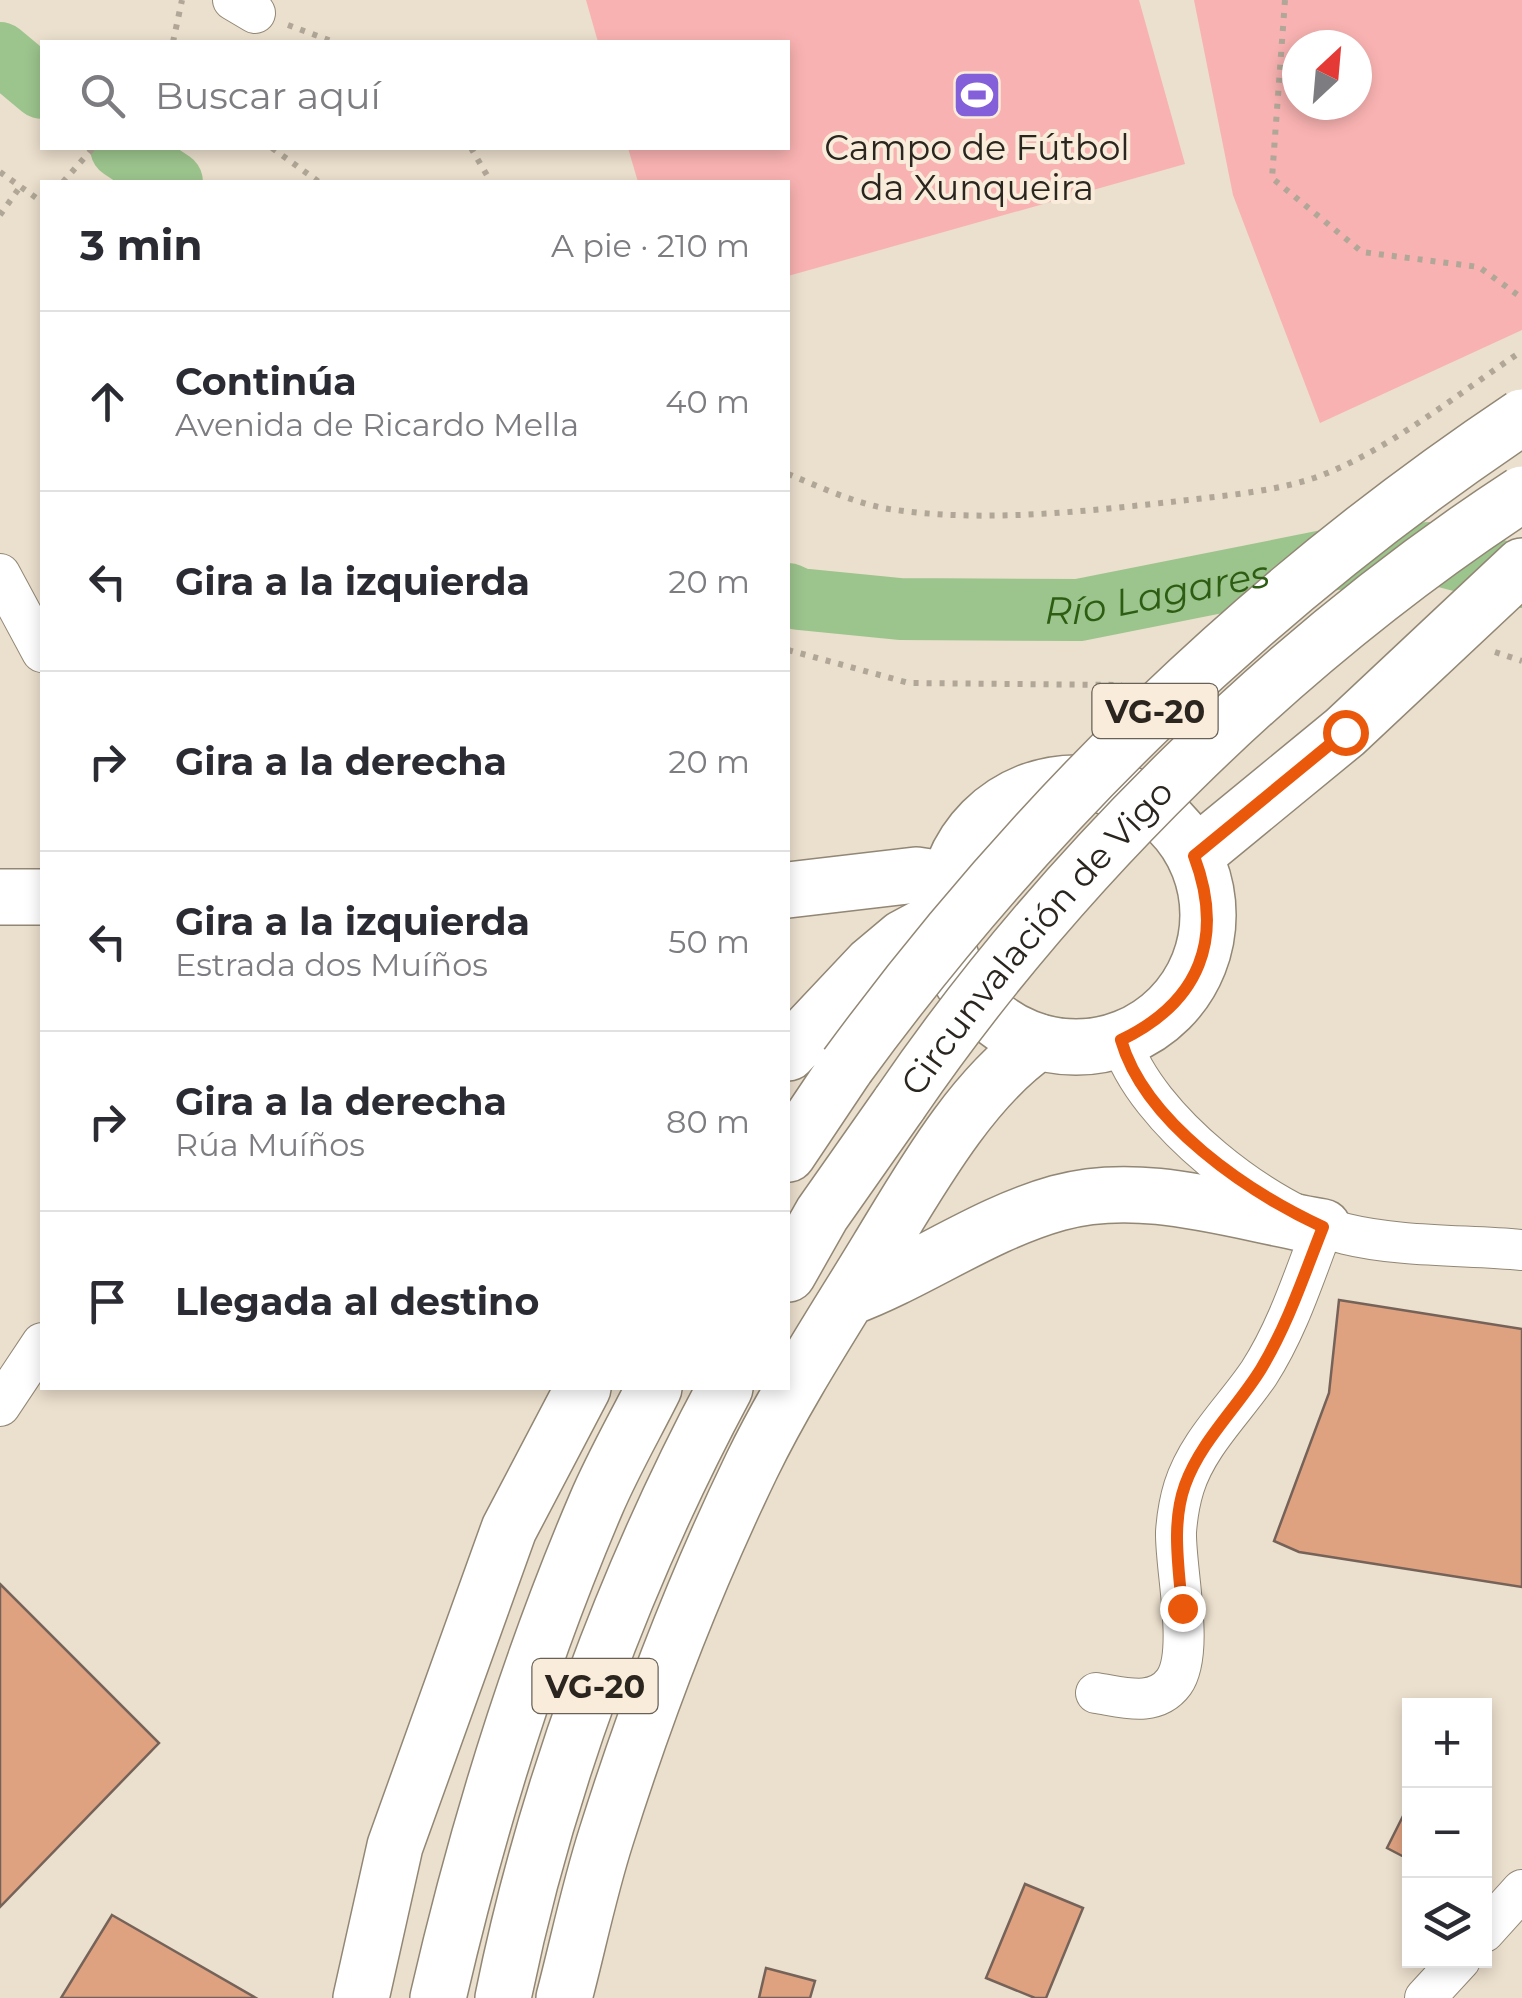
<!DOCTYPE html>
<html lang="es">
<head>
<meta charset="utf-8">
<style>
	:root { --surface:#fff; --page:#f7f7f7; --text:#2b2b33; --muted:#7c7c81; --line:#e1e1e2 }
	body { margin:0; font-family:Montserrat,sans-serif; background:var(--page); color:var(--text) }
	.controls { position:absolute; right:30px; bottom:30px; display:grid; overflow:hidden; border-radius:0px; box-shadow:0 5px 15px #0003 }
	.controls button { width:90px; height:90px; display:grid; place-items:center; padding:0; border:0; border-bottom:2px solid var(--line); background:var(--surface); color:var(--text); font:50px sans-serif }
	.compass { position:absolute; left:1282px; top:30px; width:90px; height:90px; border-radius:50%; background:var(--surface); box-shadow:0 5px 15px #0003; rotate:26deg }
	.stop { position:absolute; width:30px; height:30px; margin:-22px; border:8px solid #ea580c; border-radius:50%; background:#fff }
	.stop.end { background:#ea580c; border-color:#fff; box-shadow:0 2px 10px #0008 }
	.list { margin:0; padding:0; list-style:none }
	h2 { display:flex; justify-content:space-between; align-items:center; height:130px; margin:0; padding:0 40px; font-size:42px }
	h2 small { font-size:32px; font-weight:400; color:var(--muted) }
	.list li { display:grid; grid-template-columns:65px 1fr auto; gap:30px; align-items:center; box-sizing:border-box; height:180px; padding:0 40px; border-top:2px solid var(--line) }
	.list b { display:block; font-size:38px; white-space:nowrap }
	.list p { margin:0; font-size:32px; white-space:nowrap; color:var(--muted) }
	.list em { font-size:32px; font-style:normal; color:var(--muted) }
	.icon { flex:none; width:55px; height:55px; fill:none; stroke:currentColor; stroke-width:2; stroke-linecap:round; stroke-linejoin:round }
	.map { position:relative; flex:none; width:1522px; height:1998px; overflow:hidden }
	.search { position:absolute; background:var(--surface); box-shadow:0 5px 15px #0003; left:40px; top:40px; width:750px; height:110px; display:flex; align-items:center; gap:25px; box-sizing:border-box; padding:0 35px; border-radius:0px; color:var(--muted); font-size:38px }
	.panel { position:absolute; background:var(--surface); box-shadow:0 5px 15px #0003; left:40px; top:180px; width:750px; height:1210px; border-radius:0px }
	.map>svg:first-child { display:block }
</style>
</head>
<body>
<div class="map">
<svg width="1522" height="1998" viewBox="0 0 1522 1998">
	<rect width="100%" height="100%" fill="#ebdfcd"/>
	<path fill="#f8b2b1" fill-rule="evenodd" d="M586 0H1139L1185 164 788 276V182H638L628 148H788V42H598Z
		M1194 0H1522V330L1320 423 1233 195ZM1297 45H1357V105H1297Z"/>
	<g fill="none" stroke-linecap="round" stroke-linejoin="round">
		<g stroke="#9cc48d" stroke-width="62">
			<path d="M0 53 42 88"/>
			<path d="M121 148 172 182"/>
			<path id="s1" d="M788 594 799 599 900 609 1079 610 1335 559 1431 553 1522 577"/>
		</g>
	</g>
	<path fill="#dfa280" stroke="#756359" stroke-width="2.5" d="M1339 1300 1522 1329V1587L1299 1552 1274 1541 1329 1393Z
		M0 1584 159 1743 0 1907Z
		M1407 1808 1410 1809V1860L1387 1848Z
		M1025 1884 1083 1908 1046 1998H1035L986 1978Z
		M112 1915 256 1998H61Z
		M766 1968 815 1981 810 1998H759Z"/>
	<g fill="none" stroke-linecap="round" stroke-linejoin="round">
		<g stroke="#928775" stroke-width="42">
			<path id="minor" d="M233 0 255 13
				M0 574 42 652
				M1121 1040C1144 1118 1268 1215 1346 1234 1399 1247 1467 1245 1522 1250
				M0 1406 42 1343
				M1096 1693C1123 1697 1155 1708 1174 1682 1195 1652 1175 1568 1176 1532 1177 1518 1180 1500 1184 1487 1198 1443 1234 1410 1259 1373 1288 1328 1304 1276 1323 1227
				M1484 1932 1522 1890
				M1425 1998 1460 1960"/>
		</g>
		<g stroke="#928775" stroke-width="58">
			<path id="secondary" d="M944 915a132 132 0 1 1 264 0a132 132 0 1 1-264 0Z
				M1194 856 1345 732 1522 566
				M788 890 916 875 949 880
				M0 897H42"/>
		</g>
		<g stroke="#928775" stroke-width="58">
			<path id="motorway" d="M788 1053 872 964 903 938 944 916
				M788 1154 847 1066
				M788 1274 822 1214 900 1103
				M848 1298C920 1271 983 1224 1058 1203 1144 1179 1238 1213 1323 1227
				M361 1998 395 1846 509 1529 583 1388
				M438 1998C477 1829 528 1663 596 1504 613 1464 635 1426 654 1388
				M503 1998C545 1790 625 1575 725 1388
				M564 1998C578 1945 589 1890 606 1837 646 1710 694 1585 752 1465 788 1391 835 1320 878 1249 920 1180 972 1087 1039 1042"/>
		</g>
		<path stroke="#b1a798" stroke-width="6" stroke-dasharray="5 8" stroke-linecap="butt" d="M1285 0 1272 178 1362 252 1479 267 1522 298
			M288 25 334 42
			M173 42 182 0
			M272 148 319 182
			M471 148 491 182
			M0 172 42 202
			M63 182 93 148
			M0 215 20 187
			M788 474C820 487 854 503 889 509 981 523 1078 512 1171 502 1218 496 1268 493 1314 478 1384 454 1459 393 1522 351
			M788 650 909 683 1122 685
			M1495 652 1522 661"/>
		<use href="#minor" stroke="#fff" stroke-width="40"/>
		<use href="#secondary" stroke="#fff" stroke-width="55"/>
		<use href="#motorway" stroke="#fff" stroke-width="55"/>
		<g stroke="#928775" stroke-width="58" stroke-linecap="butt">
			<g id="motorway-bridge">
				<path d="M847 1066C1033 812 1260 592 1522 417"/>
				<path id="s2" d="M900 1103C1058 872 1287 647 1522 494"/>
			</g>
		</g>
		<use href="#motorway-bridge" stroke="#fff" stroke-width="55"/>
	</g>
	<g fill="none" stroke-linecap="round" stroke-linejoin="round">
		<path stroke="#ea580c" stroke-width="12" d="M1182 1608C1179 1568 1171 1524 1185 1485 1201 1441 1237 1408 1261 1369 1288 1324 1304 1275 1323 1227 1248 1192 1145 1123 1121 1040 1200 1002 1225 938 1194 856L1345 732"/>
	</g>
	<defs>
		<g id="stadium-square" transform="scale(2.5)"><rect x="-9" y="-9" width="18" height="18" rx="4" fill="#8360da" stroke="#f9ecda"/><path d="M0-5a6.5 5 0 1 0 0 10a6.5 5 0 1 0 0-10ZM-3.5-1.8h7v3.6h-7Z" fill="#fff"/></g>
	</defs>
	<g fill-rule="evenodd">
		<use href="#stadium-square" x="977" y="95"/>
	</g>
	<g text-anchor="middle" dominant-baseline="central" stroke-width="8" stroke-linejoin="round" paint-order="stroke">
		<g fill="#f9ecda" stroke="#686157" stroke-width="2.5">
			<rect x="1092.5" y="684" width="125" height="54" rx="8"/>
			<rect x="532.5" y="1659" width="125" height="54" rx="8"/>
		</g>
		<g font-size="32" font-weight="bold" fill="#2a261f">
			<text x="1155" y="711">VG-20</text>
			<text x="595" y="1686">VG-20</text>
		</g>
		<g font-size="35" fill="#2a261f" stroke="#f9ecda">
			<text x="977" y="147">Campo de Fútbol<tspan x="977" dy="40">da Xunqueira</tspan></text>
		</g>
		<g font-size="35" fill="#2a261f" stroke="#f9ecda">
			<text stroke="none"><textPath href="#s2" startOffset="215">Circunvalación de Vigo</textPath></text>
		</g>
		<g font-size="38" font-style="italic" fill="#2d5d12" stroke="#f9ecda">
			<text stroke="none"><textPath href="#s1" startOffset="372">Río Lagares</textPath></text>
		</g>
	</g>
</svg>
<div class="controls">
<button>+</button>
<button>−</button>
<button><svg class="icon" aria-label="layers" viewBox="0 0 24 24"><path d="M12 4l9 5-9 5-9-5zM3 14l9 5 9-5"/></svg></button>
</div>
<svg class="compass" viewBox="-18 -18 36 36"><path d="M0-13l5 13h-10z" fill="#e53935"/><path d="M0 13l5-13h-10z" fill="#7c7c81"/></svg>
<div class="stop" style="left:1345px;top:732px"></div>
<div class="stop end" style="left:1182px;top:1608px"></div>
<div class="search"><svg class="icon" aria-label="search" viewBox="0 0 24 24"><circle cx="10" cy="10" r="6"/><path d="M15 15l6 6"/></svg>Buscar aquí</div>
<section class="panel">
<h2>3 min<small>A pie · 210 m</small></h2>
<ul class="list">
<li><svg class="icon" aria-label="ahead" viewBox="0 0 24 24"><path d="M12 20V5M6 11l6-6 6 6"/></svg><div><b>Continúa</b><p>Avenida de Ricardo Mella</p></div><em>40 m</em></li>
<li><svg class="icon" aria-label="left" viewBox="0 0 24 24"><path d="M17 20v-9H6M10 6l-5 5 5 5"/></svg><div><b>Gira a la izquierda</b></div><em>20 m</em></li>
<li><svg class="icon" aria-label="right" viewBox="0 0 24 24"><path d="M7 20v-9h11M14 6l5 5-5 5"/></svg><div><b>Gira a la derecha</b></div><em>20 m</em></li>
<li><svg class="icon" aria-label="left" viewBox="0 0 24 24"><path d="M17 20v-9H6M10 6l-5 5 5 5"/></svg><div><b>Gira a la izquierda</b><p>Estrada dos Muíños</p></div><em>50 m</em></li>
<li><svg class="icon" aria-label="right" viewBox="0 0 24 24"><path d="M7 20v-9h11M14 6l5 5-5 5"/></svg><div><b>Gira a la derecha</b><p>Rúa Muíños</p></div><em>80 m</em></li>
<li><svg class="icon" aria-label="arrive" viewBox="0 0 24 24"><path d="M6 21V4h12l-3 4 3 4H6"/></svg><div><b>Llegada al destino</b></div></li>
</ul>
</section>
</div>
</body>
</html>
